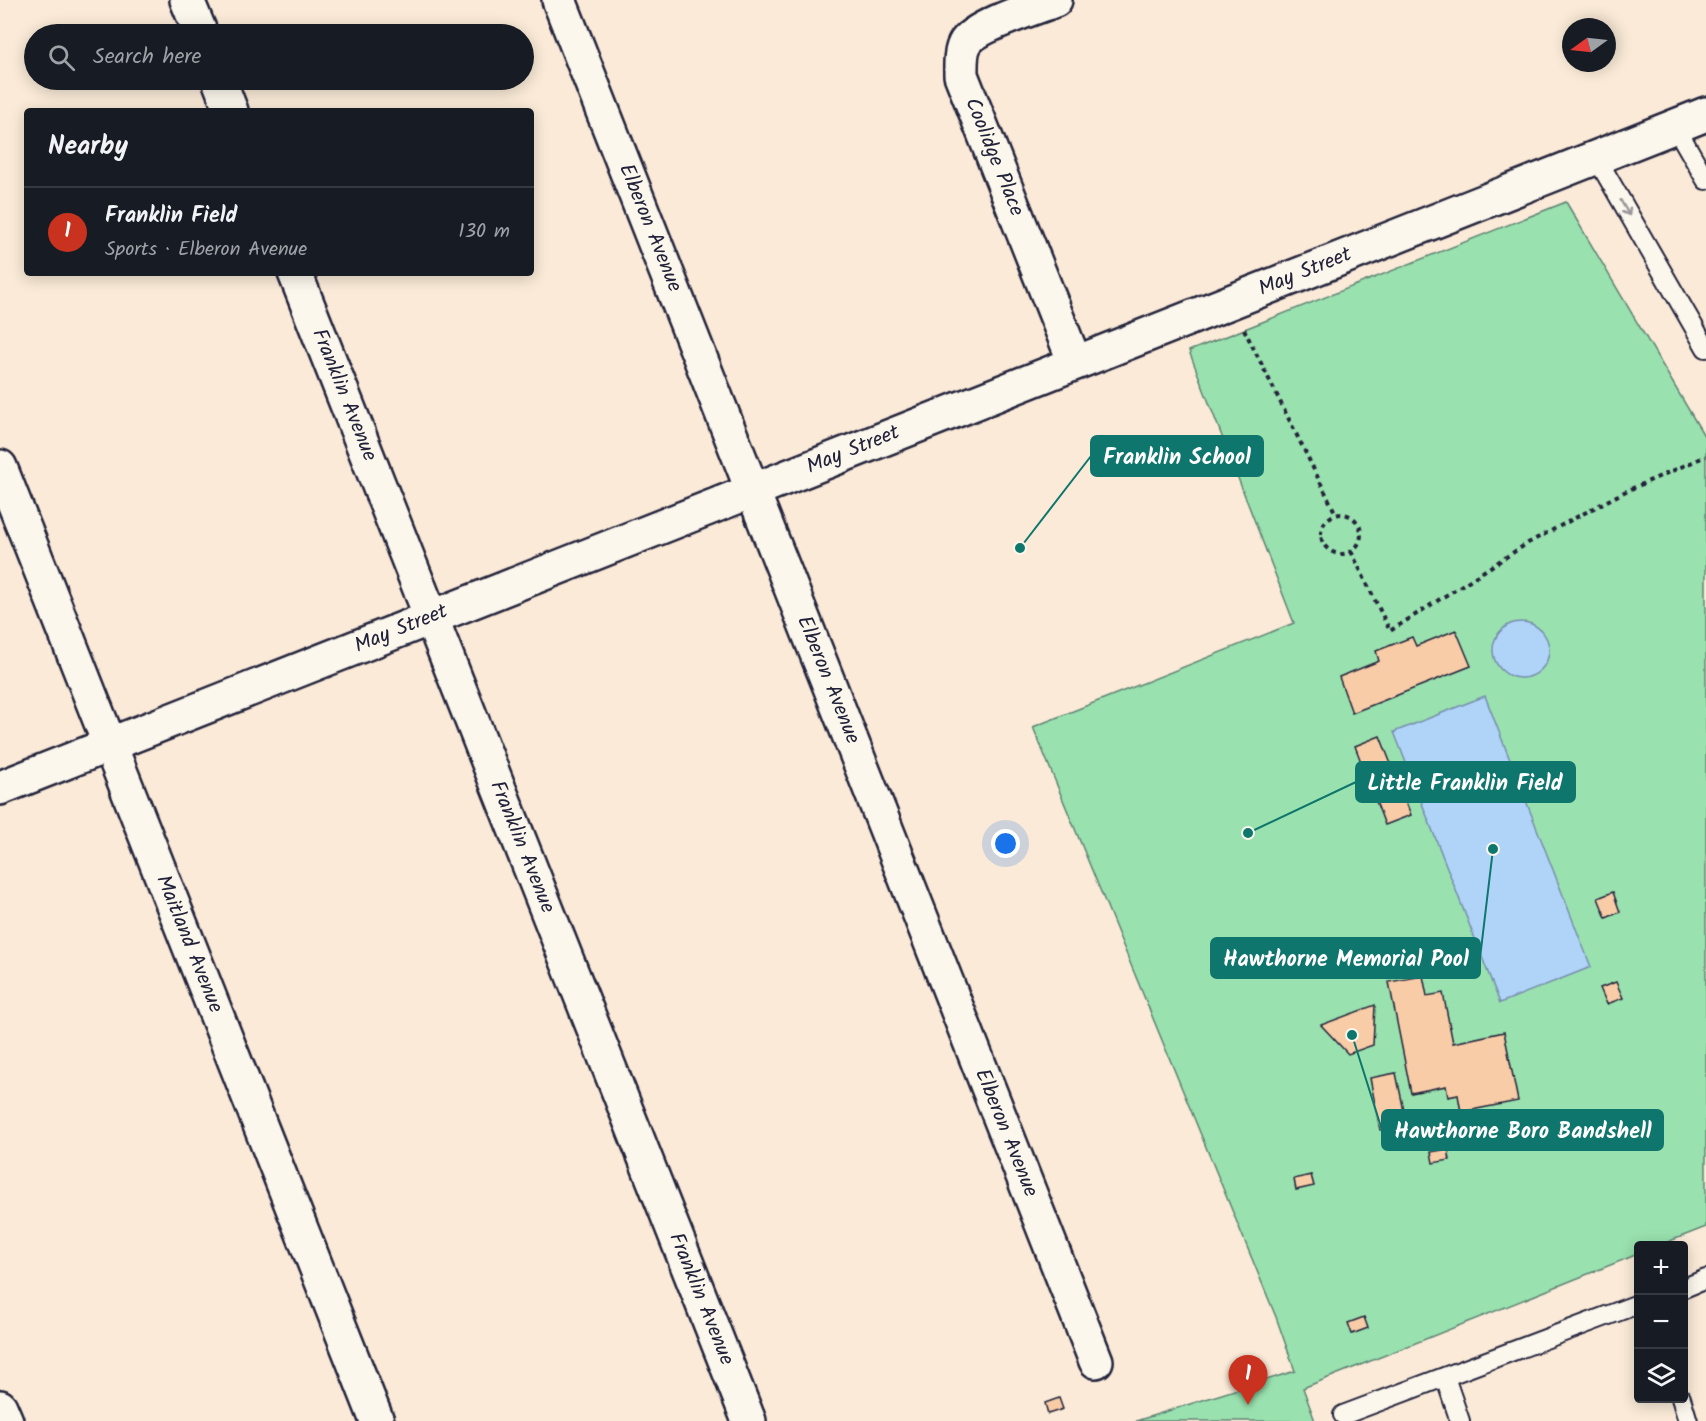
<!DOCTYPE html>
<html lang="en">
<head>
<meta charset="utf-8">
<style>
	:root { --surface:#171b24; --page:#242831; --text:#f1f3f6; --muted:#9ea1a6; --line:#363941; --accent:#c8321e }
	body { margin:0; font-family:Kalam,sans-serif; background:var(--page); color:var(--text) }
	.controls { position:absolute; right:18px; bottom:18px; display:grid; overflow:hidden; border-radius:6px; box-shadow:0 3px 15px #0003 }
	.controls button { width:54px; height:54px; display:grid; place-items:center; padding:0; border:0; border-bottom:2px solid var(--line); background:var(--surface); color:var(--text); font:30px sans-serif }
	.compass { position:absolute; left:1562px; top:18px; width:54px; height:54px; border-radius:50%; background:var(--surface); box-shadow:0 3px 15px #0003; rotate:255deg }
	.you { position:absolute; left:1006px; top:844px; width:21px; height:21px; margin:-15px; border:4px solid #fff; border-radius:50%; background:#1a73e8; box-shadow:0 0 0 9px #1a73e833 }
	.badge { display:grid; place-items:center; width:39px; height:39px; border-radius:50%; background:var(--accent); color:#fff; font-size:20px; font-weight:700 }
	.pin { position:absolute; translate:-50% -50px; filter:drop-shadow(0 2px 3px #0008) }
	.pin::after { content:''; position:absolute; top:32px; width:21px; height:18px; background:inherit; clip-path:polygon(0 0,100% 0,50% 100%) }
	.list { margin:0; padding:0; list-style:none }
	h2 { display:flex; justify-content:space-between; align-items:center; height:78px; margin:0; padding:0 24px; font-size:26px }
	h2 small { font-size:20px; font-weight:400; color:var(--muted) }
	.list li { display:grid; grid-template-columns:39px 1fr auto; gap:18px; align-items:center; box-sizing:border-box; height:90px; padding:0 24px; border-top:2px solid var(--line) }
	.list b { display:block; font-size:22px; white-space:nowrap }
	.list p { margin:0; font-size:20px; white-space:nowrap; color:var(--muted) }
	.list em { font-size:20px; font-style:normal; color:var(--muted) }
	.icon { flex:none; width:33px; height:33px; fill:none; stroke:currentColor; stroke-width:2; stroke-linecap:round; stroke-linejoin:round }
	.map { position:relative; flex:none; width:1706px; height:1421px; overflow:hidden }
	.search { position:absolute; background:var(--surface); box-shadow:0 3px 15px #0003; left:24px; top:24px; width:510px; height:66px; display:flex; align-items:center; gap:15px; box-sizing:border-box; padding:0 21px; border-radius:33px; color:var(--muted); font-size:22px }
	.panel { position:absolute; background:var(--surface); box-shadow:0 3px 15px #0003; left:24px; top:108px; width:510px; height:168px; border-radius:6px }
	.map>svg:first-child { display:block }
</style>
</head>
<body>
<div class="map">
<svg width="1706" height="1421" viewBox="0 0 1706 1421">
	<rect width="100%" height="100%" fill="#faead7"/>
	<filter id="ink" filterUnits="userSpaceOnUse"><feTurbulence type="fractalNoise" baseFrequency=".0167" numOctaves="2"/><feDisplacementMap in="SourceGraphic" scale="12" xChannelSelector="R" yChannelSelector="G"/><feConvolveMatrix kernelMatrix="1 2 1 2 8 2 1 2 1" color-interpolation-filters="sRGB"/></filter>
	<g filter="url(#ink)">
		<path fill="#99e1ae" stroke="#5e8274" stroke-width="1.5" d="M1566 202 1706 439V1227L1660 1245 1638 1246V1254L1303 1388 1315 1421H1136L1295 1371 1276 1317 1033 727 1294 623 1189 351Z"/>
		<path fill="#afd4f8" stroke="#778dac" stroke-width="1.5" d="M1493 650a28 28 0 1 1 56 0a28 28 0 1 1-56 0Z
			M1485 696 1591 967 1500 1003 1394 732Z"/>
		<path fill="#f8cca7" stroke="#22223b" stroke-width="1.5" d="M1456 630 1471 666 1352 713 1339 677 1379 661 1376 651 1412 637 1416 646Z
			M1380 736 1411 815 1385 825 1355 746Z
			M1613 892 1620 912 1606 918 1598 898Z
			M1423 976 1427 996 1443 993 1453 1043 1504 1032 1518 1101 1461 1112 1458 1095 1448 1097 1446 1086 1411 1093 1389 982Z
			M1616 982 1623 998 1607 1004 1600 988Z
			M1375 1005 1373 1045 1348 1054 1321 1025Z
			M1396 1073 1407 1125 1380 1130 1370 1078Z
			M1448 1149 1450 1160 1433 1163 1431 1152Z
			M1311 1175 1314 1186 1296 1190 1294 1179Z
			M1364 1317 1368 1328 1352 1334 1348 1323Z
			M1059 1398 1063 1409 1048 1414 1045 1403Z"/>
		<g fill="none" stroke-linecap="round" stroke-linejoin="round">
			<g stroke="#22223b" stroke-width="22">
				<path id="lane" d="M1675 126 1706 180
					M1596 157 1706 348
					M1684 1288 1706 1279
					M1445 1377 1460 1421
					M1681 1398 1688 1421
					M1343 1415 1638 1304"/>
			</g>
			<g stroke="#22223b" stroke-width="38">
				<path id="street" d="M187 0 201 34
					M559 0 1096 1361
					M1055 0C1034 8 976 26 966 42 960 51 961 65 961 75L1075 363
					M219 80 231 111
					M295 273 749 1421
					M0 467 377 1421
					M0 788 1706 114
					M0 1407 6 1421"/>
			</g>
			<path stroke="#22223b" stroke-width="4" stroke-dasharray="4.5 4.5" stroke-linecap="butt" d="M1244 329 1336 514
				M1321 534a20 20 0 1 1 40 0a20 20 0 1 1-40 0Z
				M1351 551 1390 631 1528 543 1624 492 1706 456"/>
			<use href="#lane" stroke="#fbf7ec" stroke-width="18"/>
			<use href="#street" stroke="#fbf7ec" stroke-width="33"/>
		</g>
		<defs><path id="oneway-shaft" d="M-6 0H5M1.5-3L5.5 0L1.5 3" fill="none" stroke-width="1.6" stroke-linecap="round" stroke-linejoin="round" transform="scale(1.5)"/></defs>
		<use stroke="#99979c" href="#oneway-shaft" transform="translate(1625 208) rotate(60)"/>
	</g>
	<g text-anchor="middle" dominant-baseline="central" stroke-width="4.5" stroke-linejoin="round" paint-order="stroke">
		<g font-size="21" fill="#22223b" stroke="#fbf7ec">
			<text transform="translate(994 157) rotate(68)">Coolidge Place</text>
			<text transform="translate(650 228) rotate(68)">Elberon Avenue</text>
			<text transform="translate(1305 272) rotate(-22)">May Street</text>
			<text transform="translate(344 395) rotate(68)">Franklin Avenue</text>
			<text transform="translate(853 450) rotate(-22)">May Street</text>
			<text transform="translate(401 629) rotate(-22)">May Street</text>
			<text transform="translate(828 680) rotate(68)">Elberon Avenue</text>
			<text transform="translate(522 847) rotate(68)">Franklin Avenue</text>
			<text transform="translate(189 944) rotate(68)">Maitland Avenue</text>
			<text transform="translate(1006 1133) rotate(68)">Elberon Avenue</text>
			<text transform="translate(701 1299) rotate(68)">Franklin Avenue</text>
		</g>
	</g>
	<path fill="none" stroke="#0f766e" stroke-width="2" d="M1020 548L1091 456M1248 833L1356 782M1493 849L1480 958M1352 1035L1382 1130"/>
	<g fill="#0f766e" stroke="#fbf7ec" stroke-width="2">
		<circle cx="1020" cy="548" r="6"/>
		<circle cx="1248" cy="833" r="6"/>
		<circle cx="1493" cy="849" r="6"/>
		<circle cx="1352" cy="1035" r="6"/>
	</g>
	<g fill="#0f766e" stroke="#0f766e" stroke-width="2">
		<rect x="1091" y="436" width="172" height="40" rx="6"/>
		<rect x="1356" y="762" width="219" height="40" rx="6"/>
		<rect x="1211" y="938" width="269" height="40" rx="6"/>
		<rect x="1382" y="1110" width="281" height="40" rx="6"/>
	</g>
	<g font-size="22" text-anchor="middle" font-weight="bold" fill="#fff">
		<text x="1177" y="464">Franklin School</text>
		<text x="1465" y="790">Little Franklin Field</text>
		<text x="1346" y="966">Hawthorne Memorial Pool</text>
		<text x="1523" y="1138">Hawthorne Boro Bandshell</text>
	</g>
</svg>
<div class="controls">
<button>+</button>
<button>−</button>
<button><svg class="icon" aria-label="layers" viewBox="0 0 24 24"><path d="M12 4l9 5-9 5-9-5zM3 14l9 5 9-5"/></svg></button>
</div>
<svg class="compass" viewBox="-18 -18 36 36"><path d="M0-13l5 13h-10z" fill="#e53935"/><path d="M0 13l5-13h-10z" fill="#9ea1a6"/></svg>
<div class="you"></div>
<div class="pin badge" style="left:1248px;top:1405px">1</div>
<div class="search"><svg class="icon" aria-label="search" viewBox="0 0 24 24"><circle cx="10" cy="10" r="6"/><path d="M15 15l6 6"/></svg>Search here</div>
<section class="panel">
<h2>Nearby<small></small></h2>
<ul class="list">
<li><span class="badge">1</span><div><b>Franklin Field</b><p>Sports · Elberon Avenue</p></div><em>130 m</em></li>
</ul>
</section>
</div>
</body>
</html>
